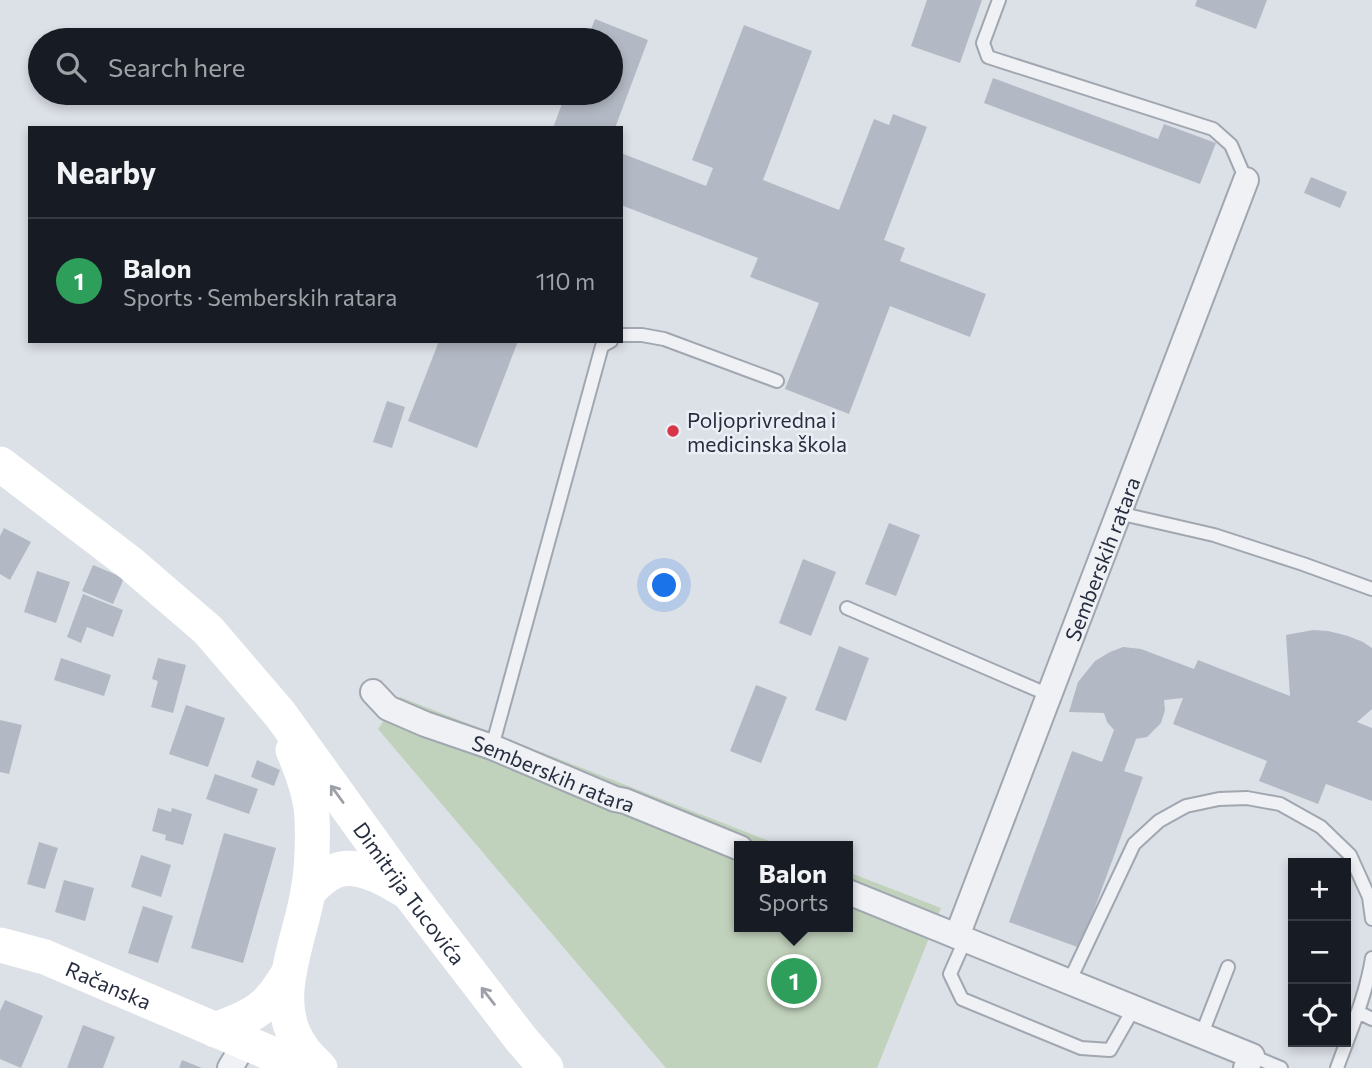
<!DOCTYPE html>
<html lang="en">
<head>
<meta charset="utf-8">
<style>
	:root { --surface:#171b24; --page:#242831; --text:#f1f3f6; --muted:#9ea1a6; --line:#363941; --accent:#d73648 }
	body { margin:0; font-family:Commissioner,sans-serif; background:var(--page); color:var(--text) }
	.controls { position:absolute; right:21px; bottom:21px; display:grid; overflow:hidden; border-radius:0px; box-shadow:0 4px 10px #0003 }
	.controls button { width:63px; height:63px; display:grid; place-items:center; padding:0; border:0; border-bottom:2px solid var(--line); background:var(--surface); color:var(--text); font:35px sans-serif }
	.you { position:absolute; left:665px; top:586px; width:24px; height:24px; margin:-18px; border:5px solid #fff; border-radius:50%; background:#1a73e8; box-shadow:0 0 0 10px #1a73e833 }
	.badge { display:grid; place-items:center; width:46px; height:46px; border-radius:50%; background:var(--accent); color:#fff; font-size:23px; font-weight:700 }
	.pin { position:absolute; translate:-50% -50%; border:4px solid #fff; box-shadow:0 2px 7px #0006 }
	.popup { position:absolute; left:734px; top:841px; width:119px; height:91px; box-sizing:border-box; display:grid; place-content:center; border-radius:0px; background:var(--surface); filter:drop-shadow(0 2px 5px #0005); font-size:23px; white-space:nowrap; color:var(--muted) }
	.popup b { font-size:26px; color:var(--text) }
	.popup::after { content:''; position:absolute; left:50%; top:100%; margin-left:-14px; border:14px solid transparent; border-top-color:var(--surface) }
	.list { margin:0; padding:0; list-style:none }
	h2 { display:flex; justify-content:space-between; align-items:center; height:91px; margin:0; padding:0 28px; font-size:30px }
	h2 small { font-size:23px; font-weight:400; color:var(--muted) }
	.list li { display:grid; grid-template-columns:46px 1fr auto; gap:21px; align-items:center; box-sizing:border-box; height:126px; padding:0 28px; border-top:2px solid var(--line) }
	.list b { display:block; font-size:26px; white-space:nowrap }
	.list p { margin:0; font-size:23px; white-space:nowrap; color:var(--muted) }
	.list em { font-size:23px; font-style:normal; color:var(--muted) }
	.icon { flex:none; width:38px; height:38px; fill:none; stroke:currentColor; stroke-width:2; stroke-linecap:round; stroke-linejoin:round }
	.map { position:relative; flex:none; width:1372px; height:1068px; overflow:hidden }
	.search { position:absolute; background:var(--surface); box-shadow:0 4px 10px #0003; left:28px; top:28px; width:595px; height:77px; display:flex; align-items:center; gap:18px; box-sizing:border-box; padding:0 24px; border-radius:38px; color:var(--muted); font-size:26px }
	.panel { position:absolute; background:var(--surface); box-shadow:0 4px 10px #0003; left:28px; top:126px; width:595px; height:217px; border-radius:0px }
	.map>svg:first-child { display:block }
</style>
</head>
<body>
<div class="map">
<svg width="1372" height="1068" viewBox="0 0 1372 1068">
	<rect width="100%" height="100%" fill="#dce0e7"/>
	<path fill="#c1d2bc" d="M400 697 782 846H740V927H848V872L941 908 877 1068H666L378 729Z"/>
	<path fill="#b3b9c4" d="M927 0H982L960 63 911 46Z
		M1197 0H1267L1256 29 1195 6Z
		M595 19 648 40 615 128H553L566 93H611V40H587Z
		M744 25 812 51 763 180 839 210 874 119 889 125 893 114 927 127 884 240 905 248 900 261 986 294 970 337 890 306 849 414 785 389 819 303 750 277 758 258 621 205V153L706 186 713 168 692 160Z
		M993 78 1158 139 1164 124 1216 143 1200 184 984 103Z
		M1311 177 1347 192 1340 208 1304 193Z
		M439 341H518L477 448 408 421Z
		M387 401 405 407 392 448 373 442Z
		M889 523 920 535 896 596 865 584Z
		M4 528 31 542 10 580 0 574V536Z
		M803 559 836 572 811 636 779 623Z
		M93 565 124 578 113 604 82 591Z
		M37 571 70 582 56 623 24 612Z
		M83 594 123 610 113 637 87 627 81 643 67 637Z
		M1313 630 1328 631 1348 636 1363 642 1372 648V709L1357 722 1372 728V801L1326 784 1318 804 1259 781 1267 761 1173 724 1183 698 1164 700 1165 710 1161 723 1147 737 1136 739 1124 771 1143 777 1080 948 1009 922 1072 751 1102 762 1114 730 1107 722 1104 713 1069 712 1078 682 1095 661 1110 652 1123 647 1141 649 1194 669 1198 660 1290 696 1286 635Z
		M839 646 869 658 846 721 815 710Z
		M61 658 111 675 104 696 54 680Z
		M158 658 186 665 173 713 151 707 158 681 152 679Z
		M756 685 787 697 761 763 730 751Z
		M186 705 225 718 208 767 169 754Z
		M0 720 22 725 9 774 0 772Z
		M257 760 280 770 274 786 251 777Z
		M215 774 258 789 249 814 206 799Z
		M158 808 171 812 172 808 192 814 183 845 165 840 166 835 152 831Z
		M224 833 276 848 243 963 191 948Z
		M39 842 58 848 45 889 27 884Z
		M141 855 171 865 161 897 131 887Z
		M64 880 94 888 85 921 55 912Z
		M143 906 173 916 158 963 128 953Z
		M5 1000 43 1016 21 1068 0 1059V1011Z
		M83 1025 115 1037 103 1068H67Z
		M182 1060 202 1068H179Z"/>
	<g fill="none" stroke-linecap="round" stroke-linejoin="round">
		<g stroke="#a1a7b1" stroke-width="16">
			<path id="service" d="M999 0 983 43 988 57 1213 129 1231 145 1246 180
				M621 335H642L664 339 777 381
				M1118 513 1214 535 1303 564 1372 589
				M847 608 1049 695
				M492 747 602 346 611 341
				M965 940 950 974 962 999 1081 1048 1110 1050 1134 1008
				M1069 982 1134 844 1159 821 1186 806 1219 799 1247 798 1280 804 1321 827 1350 855 1369 897 1372 919
				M1358 1012 1372 1019
				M1201 1036 1228 967
				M1252 1056 1281 1068
				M1337 1068C1350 1032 1366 996 1372 958"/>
		</g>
		<g stroke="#a1a7b1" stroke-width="28">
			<g id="minor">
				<path id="s1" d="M373 692 388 708 425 724 492 747 615 799 625 801 740 848"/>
				<path d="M848 892 1252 1056 1246 1068"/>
				<path id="s2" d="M957 936 1246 180"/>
				<path d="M230 1068 245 1043"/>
			</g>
		</g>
		<use href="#service" stroke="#eff1f5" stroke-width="12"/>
		<use href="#minor" stroke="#eff1f5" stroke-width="24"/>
		<g stroke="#fff" stroke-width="35">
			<path id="s3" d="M0 464 130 563 208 630 280 714 409 893 521 1039 546 1068"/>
			<path d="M293 750C302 771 311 794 312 817 313 841 312 869 308 892 300 941 268 1003 302 1048 307 1056 314 1062 320 1068"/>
			<path d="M308 892C316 884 324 875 335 871 357 862 385 878 404 890"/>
			<path id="s4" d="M0 945 45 957 305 1068"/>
			<path d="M215 1030C236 1022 257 1015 272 997 278 990 283 982 288 974"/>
		</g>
	</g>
	<defs><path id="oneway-shaft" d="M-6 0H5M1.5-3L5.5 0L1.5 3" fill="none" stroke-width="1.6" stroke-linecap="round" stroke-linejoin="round" transform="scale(1.75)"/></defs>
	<g stroke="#9da0a9">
		<use href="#oneway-shaft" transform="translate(337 794) rotate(-126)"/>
		<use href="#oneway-shaft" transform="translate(488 996) rotate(-128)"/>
	</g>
	<circle fill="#d73648" stroke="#ebeff5" stroke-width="2.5" cx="673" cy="431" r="7"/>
	<g text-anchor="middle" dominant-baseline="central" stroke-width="5" stroke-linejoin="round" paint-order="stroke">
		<g font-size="21" fill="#252d3f" stroke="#ebeff5" text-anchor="start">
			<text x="687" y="419">Poljoprivredna i<tspan x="687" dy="24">medicinska škola</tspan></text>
		</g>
		<g font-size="21" fill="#252d3f" stroke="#ebeff5">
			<text stroke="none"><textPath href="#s2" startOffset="404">Semberskih ratara</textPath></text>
			<text stroke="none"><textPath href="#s1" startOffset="200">Semberskih ratara</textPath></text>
			<text stroke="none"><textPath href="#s3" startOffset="598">Dimitrija Tucovića</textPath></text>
			<text stroke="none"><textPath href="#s4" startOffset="116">Račanska</textPath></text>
		</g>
	</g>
</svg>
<div class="controls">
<button>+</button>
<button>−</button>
<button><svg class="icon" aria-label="locate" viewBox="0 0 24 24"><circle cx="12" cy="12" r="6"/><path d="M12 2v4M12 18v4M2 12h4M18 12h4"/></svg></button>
</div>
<div class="you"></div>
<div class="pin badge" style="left:794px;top:981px;background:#2e9e5b">1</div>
<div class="popup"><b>Balon</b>Sports</div>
<div class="search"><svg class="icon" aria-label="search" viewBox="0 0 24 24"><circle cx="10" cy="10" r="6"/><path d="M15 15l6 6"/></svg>Search here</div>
<section class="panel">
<h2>Nearby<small></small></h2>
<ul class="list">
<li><span class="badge" style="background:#2e9e5b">1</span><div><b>Balon</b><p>Sports · Semberskih ratara</p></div><em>110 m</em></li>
</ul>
</section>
</div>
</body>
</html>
